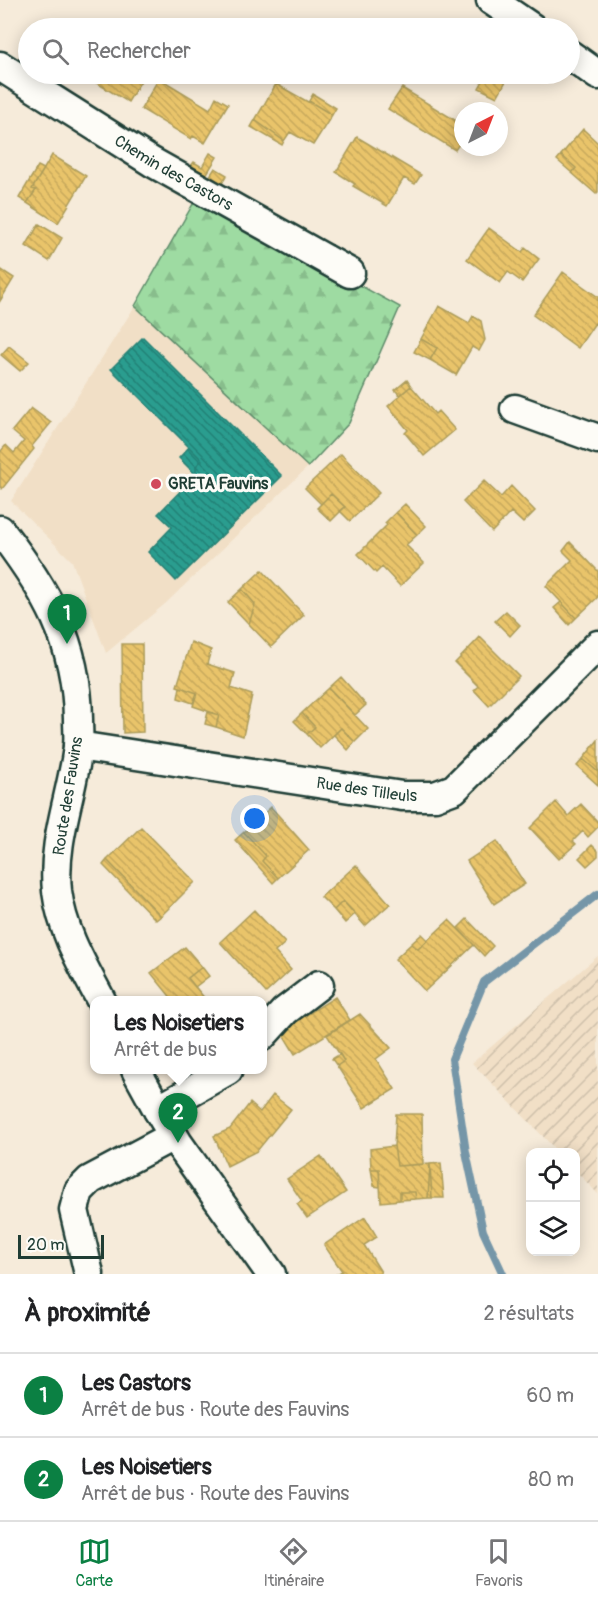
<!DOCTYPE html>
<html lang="fr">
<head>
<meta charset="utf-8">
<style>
	:root { --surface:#fff; --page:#f6f6f6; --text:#202124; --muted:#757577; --line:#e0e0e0; --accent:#0b8043 }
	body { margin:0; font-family:Pangolin,sans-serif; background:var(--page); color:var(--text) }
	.controls { position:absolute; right:18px; bottom:18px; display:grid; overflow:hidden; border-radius:12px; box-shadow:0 3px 15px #0003 }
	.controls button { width:54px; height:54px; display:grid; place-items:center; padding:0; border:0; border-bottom:2px solid var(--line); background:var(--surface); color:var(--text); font:30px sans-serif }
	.compass { position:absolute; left:454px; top:102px; width:54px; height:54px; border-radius:50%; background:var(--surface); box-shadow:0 3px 15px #0003; rotate:42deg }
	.scale { position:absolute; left:18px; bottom:15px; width:86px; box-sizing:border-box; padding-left:6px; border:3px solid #1f3d34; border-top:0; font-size:16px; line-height:21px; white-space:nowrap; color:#1f3d34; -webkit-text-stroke:4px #fdfcf7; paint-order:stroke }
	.you { position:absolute; left:255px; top:819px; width:21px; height:21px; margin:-15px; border:4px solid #fff; border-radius:50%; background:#1a73e8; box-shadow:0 0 0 9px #1a73e833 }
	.badge { display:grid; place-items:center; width:39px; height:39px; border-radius:50%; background:var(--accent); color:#fff; font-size:20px; font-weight:700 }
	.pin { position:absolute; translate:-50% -50px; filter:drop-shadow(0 2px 3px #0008) }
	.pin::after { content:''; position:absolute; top:32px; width:21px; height:18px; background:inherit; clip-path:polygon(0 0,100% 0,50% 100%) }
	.popup { position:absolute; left:90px; top:996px; width:177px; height:78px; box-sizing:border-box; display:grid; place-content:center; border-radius:12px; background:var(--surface); filter:drop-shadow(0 2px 4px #0005); font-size:20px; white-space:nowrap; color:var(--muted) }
	.popup b { font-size:22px; color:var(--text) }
	.popup::after { content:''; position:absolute; left:50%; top:100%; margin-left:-12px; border:12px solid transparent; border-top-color:var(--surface) }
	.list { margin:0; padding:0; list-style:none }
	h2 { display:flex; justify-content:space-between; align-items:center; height:78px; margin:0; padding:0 24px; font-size:26px }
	h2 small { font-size:20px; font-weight:400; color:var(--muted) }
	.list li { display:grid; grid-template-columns:39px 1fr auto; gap:18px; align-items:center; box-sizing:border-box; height:84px; padding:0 24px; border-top:2px solid var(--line) }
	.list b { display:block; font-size:22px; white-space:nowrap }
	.list p { margin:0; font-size:20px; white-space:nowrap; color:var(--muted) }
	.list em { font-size:20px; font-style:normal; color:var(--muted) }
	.icon { flex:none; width:33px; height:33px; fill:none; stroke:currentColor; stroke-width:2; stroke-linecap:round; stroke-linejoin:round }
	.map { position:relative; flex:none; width:598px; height:1274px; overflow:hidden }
	.search { position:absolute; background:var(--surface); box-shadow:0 3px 15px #0003; left:18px; right:18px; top:18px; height:66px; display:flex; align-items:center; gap:15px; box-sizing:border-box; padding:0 21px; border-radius:33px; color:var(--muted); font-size:22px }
	.sheet { height:246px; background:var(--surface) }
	nav { display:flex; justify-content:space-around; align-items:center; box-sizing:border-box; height:84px; border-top:2px solid var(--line); background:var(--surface); font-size:16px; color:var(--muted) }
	nav a { display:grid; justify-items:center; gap:3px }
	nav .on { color:var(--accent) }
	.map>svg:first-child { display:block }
</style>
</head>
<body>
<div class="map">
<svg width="598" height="1274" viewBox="0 0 598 1274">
	<defs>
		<pattern id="industrial-furrows" width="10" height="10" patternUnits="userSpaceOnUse" patternTransform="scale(1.5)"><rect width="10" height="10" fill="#f1dfc6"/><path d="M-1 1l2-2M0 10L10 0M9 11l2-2" fill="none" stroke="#cec0ab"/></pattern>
		<pattern id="forest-firs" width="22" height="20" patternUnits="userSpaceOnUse" patternTransform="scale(1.5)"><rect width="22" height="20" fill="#9edba2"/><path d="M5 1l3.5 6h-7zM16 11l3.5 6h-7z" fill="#88bd8c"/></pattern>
		<pattern id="homes-back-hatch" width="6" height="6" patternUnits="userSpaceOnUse" patternTransform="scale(1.5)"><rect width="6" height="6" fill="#e9c46a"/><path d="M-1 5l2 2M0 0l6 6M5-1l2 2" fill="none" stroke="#c7a95c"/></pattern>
		<pattern id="schools-back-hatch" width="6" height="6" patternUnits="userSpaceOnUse" patternTransform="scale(1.5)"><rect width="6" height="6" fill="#2a9d8f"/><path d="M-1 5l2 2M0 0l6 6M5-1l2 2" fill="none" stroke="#238176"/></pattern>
	</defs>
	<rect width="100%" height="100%" fill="#f6ebda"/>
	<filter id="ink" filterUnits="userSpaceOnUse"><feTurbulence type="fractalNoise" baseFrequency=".0167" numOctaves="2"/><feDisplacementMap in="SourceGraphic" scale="12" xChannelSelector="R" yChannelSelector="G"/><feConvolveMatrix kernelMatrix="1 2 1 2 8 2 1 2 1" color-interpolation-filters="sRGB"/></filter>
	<g filter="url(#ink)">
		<path fill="#f1dfc6" d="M135 306 308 467 165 604 106 653 72 561 11 501Z"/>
		<path fill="url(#industrial-furrows)" d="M598 956V1194L576 1171V1152H558L472 1063Z"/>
		<path fill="url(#forest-firs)" stroke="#5e8c6b" stroke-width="1.5" d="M197 197 400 307 349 423 308 467 135 306Z"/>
		<path fill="url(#homes-back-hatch)" stroke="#ac9c5a" stroke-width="1.5" d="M379 20 392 27 391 28H374Z
			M82 74H145L128 102Z
			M487 74H510L497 97 479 88Z
			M159 78 210 109 216 97 228 104 205 143 193 136 191 139 141 109Z
			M276 84 308 102 309 101 332 115 313 145 290 132 284 141 255 120Z
			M402 88 463 125V138L455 150 388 109Z
			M313 94 336 108 332 115 309 101Z
			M255 120 284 141 282 145 251 127Z
			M583 129 598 143V192L596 194 572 173 576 168 561 155Z
			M357 137 421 175 415 184 404 178 387 206 353 186 355 184 336 172Z
			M210 153 217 157 203 180 187 171 194 162 202 167Z
			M52 155 86 176 58 223 27 203 36 190 32 189Z
			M561 155 576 168 572 173 557 160Z
			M38 166 44 169 32 189 36 190 27 203 19 198Z
			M215 168 227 175 218 190 206 182Z
			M39 224 62 238 49 261 26 246Z
			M489 228 522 252 525 248 539 259 522 282 508 272 500 283 467 259Z
			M0 269 14 278 0 301Z
			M563 272 598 297V326L595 323 578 348 533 315Z
			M439 306 469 323 473 316 481 321 485 340 479 351 472 347 456 375 430 360 437 348 421 339Z
			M421 339 437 348 430 360 414 352Z
			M9 346 29 362 20 371 1 355Z
			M407 380 411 386 400 395 395 390Z
			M411 386 435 414 438 411 455 430 424 456 405 433 408 430 388 406Z
			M31 408 51 423 32 446 34 449 2 489 0 487V452L6 445 14 453 24 441 12 431Z
			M341 454 379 493 350 521 340 511 345 507 331 494 321 504 305 488Z
			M484 481 501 497 511 486 535 511 523 523 511 512 492 532 463 502Z
			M331 494 345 507 331 521 317 508Z
			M405 504 426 526 417 535 396 512Z
			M396 512 417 535 406 545 424 563 400 586 382 567 376 573 358 554 387 525 385 523Z
			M570 542 598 571V597L576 618 546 586 572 560 563 551Z
			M262 570 304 615 271 647 249 624 255 604 242 589Z
			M242 589 255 604 249 624 228 602Z
			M561 602 576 618 569 625 554 608Z
			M506 611 520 625 510 636 495 621Z
			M480 637 519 676 489 706 474 690 478 686 455 663Z
			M191 642 211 650 207 664 235 673 231 688 252 695 243 736 216 727 219 715 193 706 197 693 177 686Z
			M122 644H142L143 732 123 733Z
			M341 677 366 705 355 715 329 688Z
			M180 687 197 693 193 703 178 698Z
			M329 688 368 729 355 742 341 728 320 748 307 734 315 727 302 713Z
			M208 712 219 715 216 727 205 724Z
			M302 713 315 727 307 734 294 721Z
			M341 728 355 742 348 750 334 735Z
			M598 740V772L583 759Z
			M583 759 598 772V785L577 766Z
			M556 802 568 816 581 804 598 822V827L588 837 583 831 573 841 576 844 559 859 530 828Z
			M271 807 309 850 278 878 262 861 266 856 244 832Z
			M141 827 195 882 161 916 107 860Z
			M244 832 266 856 262 861 278 878 273 883 235 840Z
			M497 841 525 884 494 904 467 861Z
			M592 845 598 851V856L587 866 579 858Z
			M107 860 161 916 156 920 103 865Z
			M356 865 390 904 365 926 343 901 334 910 321 897Z
			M343 901 355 914 345 923 334 910Z
			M254 910 285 943 275 952 291 970 266 993 220 942Z
			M467 919 493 946 484 956 458 928Z
			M449 920 474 945 425 991 395 959 411 944 418 949Z
			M422 934 428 940 418 949 411 944Z
			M185 947 202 967 188 978 206 1000H173L151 973Z
			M202 967 209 976 195 987 188 978Z
			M335 997 350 1020 295 1054 281 1031Z
			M360 1014 391 1048 376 1059 395 1089 364 1108 337 1066 344 1061 327 1035Z
			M340 1054 344 1061 337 1066 332 1059Z
			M273 1095 291 1109 257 1151 227 1166 214 1136 230 1129 250 1103 260 1112Z
			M396 1114H422L423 1164 397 1166 394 1146Z
			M394 1146 397 1166 430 1164 428 1198 416 1199 415 1192H400V1200L381 1202 379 1169H371L370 1149Z
			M321 1156 346 1192 307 1218 297 1204 302 1201 287 1179Z
			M441 1163 444 1198H432L430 1164Z
			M430 1164 432 1198H428Z
			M371 1169H379L380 1187 374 1186Z
			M400 1192H415L416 1199 400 1200Z
			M365 1217 377 1237 364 1245 381 1272 379 1274H337L342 1271 324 1245Z"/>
		<path fill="url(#schools-back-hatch)" stroke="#278074" stroke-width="1.5" d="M143 337 282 476 176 581 148 552 172 527 158 514 196 475V466L202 460 111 369Z
			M189 447 202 460 196 466V475L179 458Z"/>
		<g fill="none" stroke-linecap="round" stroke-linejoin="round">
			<path stroke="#7496a8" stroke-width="8" d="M503 1274 483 1231 466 1152 452 1059 484 982 598 894"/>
			<g stroke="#1f3d34" stroke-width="33">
				<g id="street">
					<path d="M491 0 532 28"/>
					<path d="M570 55 598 75"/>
					<path id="s1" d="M0 66 152 162 350 273"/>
					<path d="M515 409 598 439"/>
					<path d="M0 530C46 590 77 641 78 719 78 728 79 738 78 747 72 795 52 842 57 891 62 931 83 966 101 1000"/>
					<path id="s2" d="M78 746 402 796H435L454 789 598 645"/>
					<path d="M262 1036 285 1011 319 985"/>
					<path d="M136 1070 158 1110 178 1143 271 1274"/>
					<path d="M158 1110 228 1070"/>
					<path d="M89 1274 74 1210 79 1191 90 1180 173 1136"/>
				</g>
			</g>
			<use href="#street" stroke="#fdfcf7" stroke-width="28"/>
		</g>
	</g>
	<circle fill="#d1495b" stroke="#fdfcf7" stroke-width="2" cx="156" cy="484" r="6"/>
	<g text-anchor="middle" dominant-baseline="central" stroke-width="6" stroke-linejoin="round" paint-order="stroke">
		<g font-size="16" fill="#1f3d34" stroke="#fdfcf7">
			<text stroke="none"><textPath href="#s1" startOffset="204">Chemin des Castors</textPath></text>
			<text stroke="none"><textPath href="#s2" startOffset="292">Rue des Tilleuls</textPath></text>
			<text transform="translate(68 796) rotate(-81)">Route des Fauvins</text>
		</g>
		<g font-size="16" font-weight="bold" fill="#1f3d34" stroke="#fdfcf7" text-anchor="start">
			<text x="168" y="484">GRETA Fauvins</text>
		</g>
	</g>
</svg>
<div class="controls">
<button><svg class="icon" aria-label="locate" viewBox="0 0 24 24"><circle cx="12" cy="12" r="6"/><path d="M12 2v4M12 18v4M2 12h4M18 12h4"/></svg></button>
<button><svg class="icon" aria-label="layers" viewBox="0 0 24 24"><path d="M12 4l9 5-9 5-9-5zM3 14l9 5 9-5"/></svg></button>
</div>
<svg class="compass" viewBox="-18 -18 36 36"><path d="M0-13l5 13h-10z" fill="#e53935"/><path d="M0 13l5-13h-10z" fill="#757577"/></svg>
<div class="scale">20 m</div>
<div class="you"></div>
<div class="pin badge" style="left:67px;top:644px">1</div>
<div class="pin badge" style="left:178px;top:1143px">2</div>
<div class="popup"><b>Les Noisetiers</b>Arrêt de bus</div>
<div class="search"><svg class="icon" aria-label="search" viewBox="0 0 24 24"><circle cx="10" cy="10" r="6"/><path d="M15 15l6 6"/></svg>Rechercher</div>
</div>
<section class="sheet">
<h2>À proximité<small>2 résultats</small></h2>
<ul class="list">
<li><span class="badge">1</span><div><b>Les Castors</b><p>Arrêt de bus · Route des Fauvins</p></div><em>60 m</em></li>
<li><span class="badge">2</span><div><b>Les Noisetiers</b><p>Arrêt de bus · Route des Fauvins</p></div><em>80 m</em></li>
</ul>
</section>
<nav>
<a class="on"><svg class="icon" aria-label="map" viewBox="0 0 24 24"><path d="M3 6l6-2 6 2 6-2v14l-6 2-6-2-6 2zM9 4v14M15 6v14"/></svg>Carte</a>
<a><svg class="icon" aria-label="directions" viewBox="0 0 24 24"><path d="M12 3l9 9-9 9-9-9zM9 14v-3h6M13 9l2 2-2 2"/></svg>Itinéraire</a>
<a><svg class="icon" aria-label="saved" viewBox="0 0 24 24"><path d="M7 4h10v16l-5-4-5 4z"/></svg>Favoris</a>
</nav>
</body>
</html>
